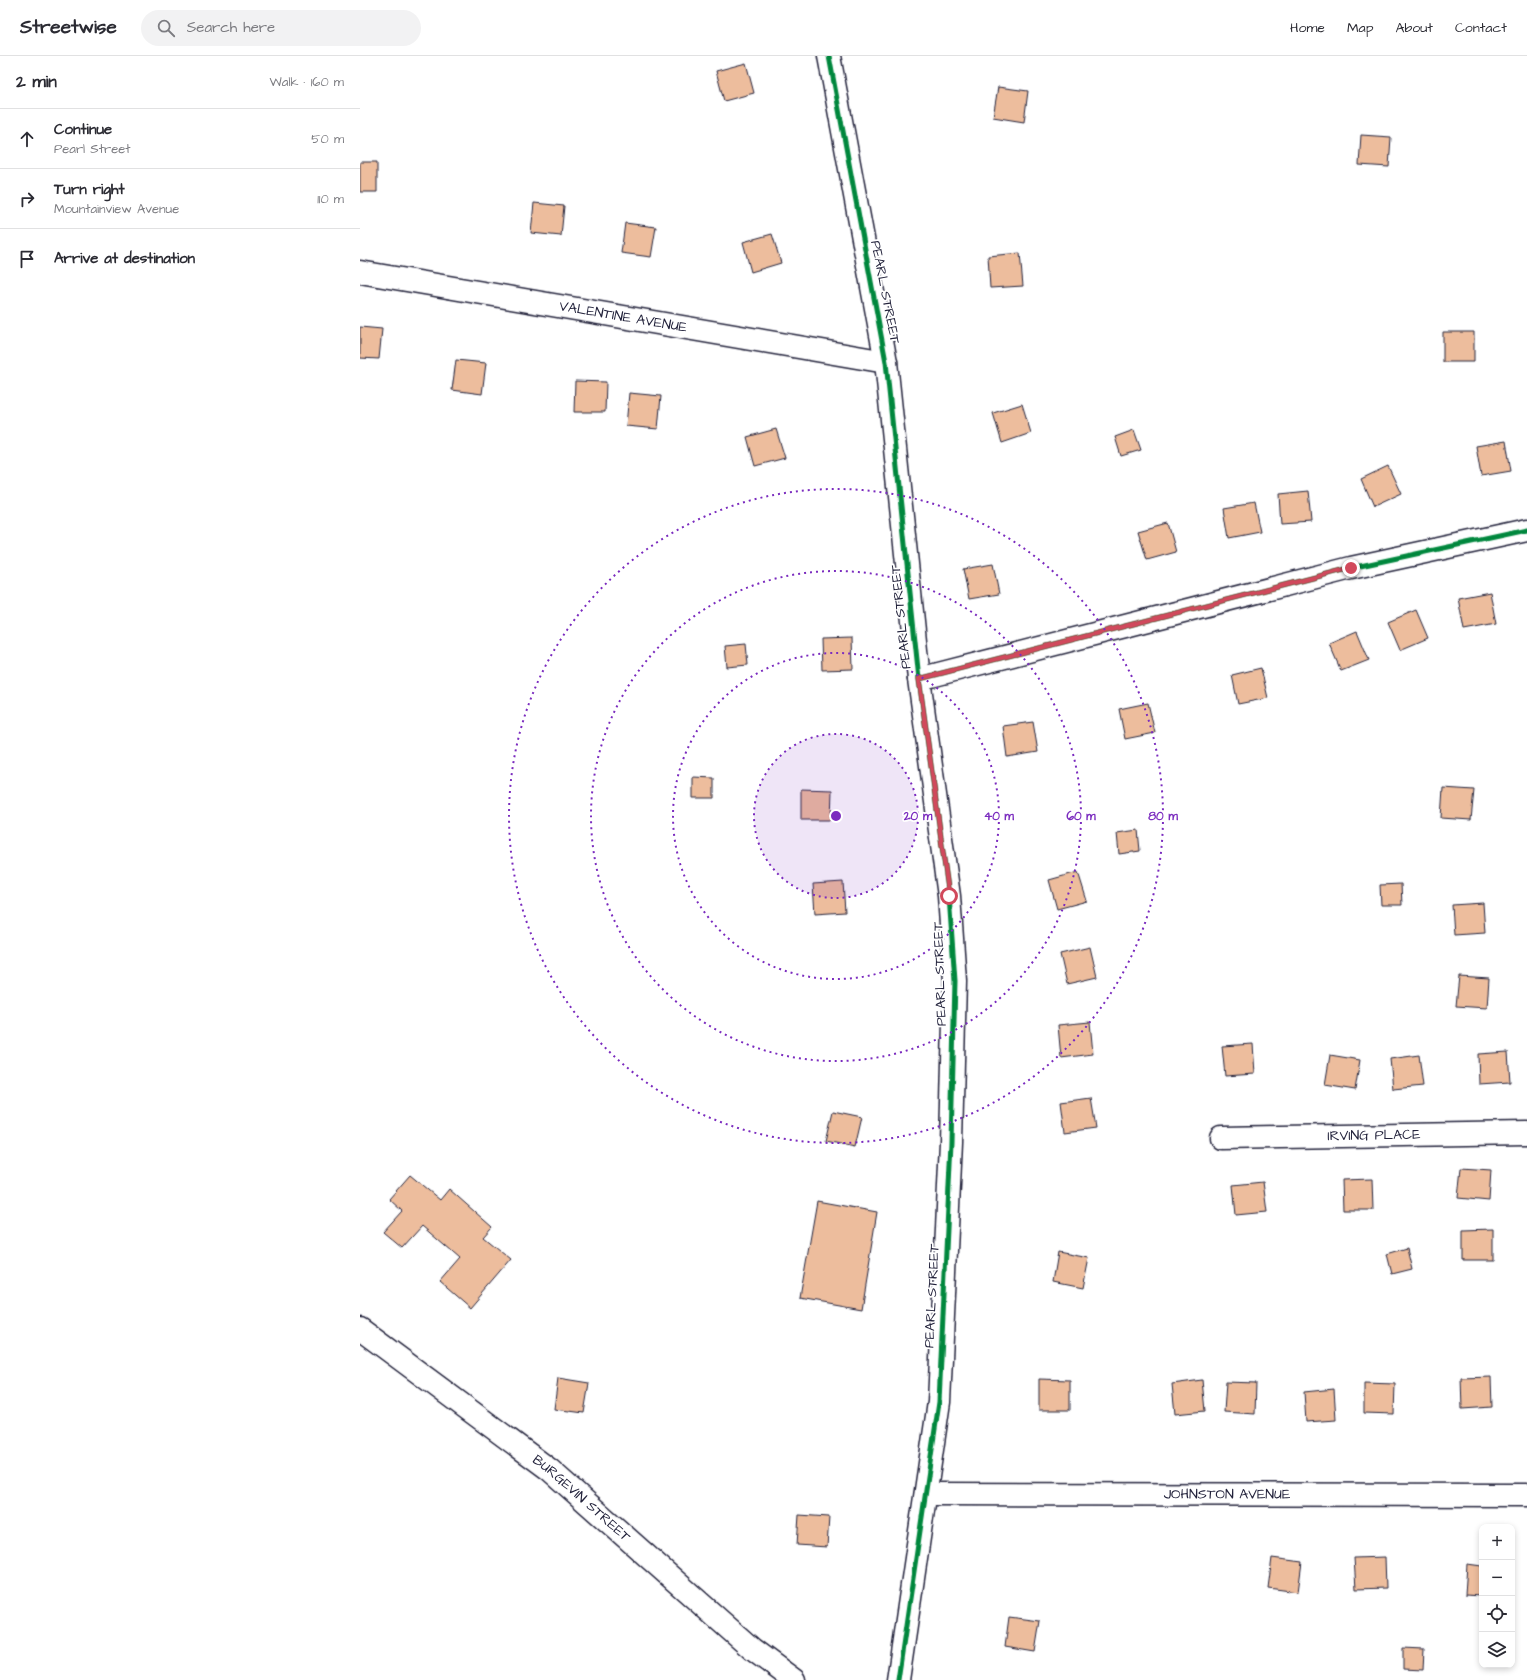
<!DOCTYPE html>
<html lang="en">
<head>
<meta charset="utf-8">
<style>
	:root { --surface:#fff; --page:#f2f2f3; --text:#2b2b33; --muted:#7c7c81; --line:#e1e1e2 }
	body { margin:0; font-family:"Architects Daughter",sans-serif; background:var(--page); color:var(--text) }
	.controls { position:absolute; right:12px; bottom:12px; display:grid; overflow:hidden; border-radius:8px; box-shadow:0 2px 6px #0003 }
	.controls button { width:36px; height:36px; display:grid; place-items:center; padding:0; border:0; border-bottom:1px solid var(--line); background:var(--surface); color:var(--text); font:20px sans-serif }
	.stop { position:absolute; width:12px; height:12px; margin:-9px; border:3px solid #d1495b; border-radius:50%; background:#fff }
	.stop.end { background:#d1495b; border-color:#fff; box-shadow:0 1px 4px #0008 }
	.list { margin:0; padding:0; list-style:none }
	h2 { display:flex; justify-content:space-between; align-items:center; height:52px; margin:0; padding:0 16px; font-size:17px }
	h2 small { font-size:13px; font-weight:400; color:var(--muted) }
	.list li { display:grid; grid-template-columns:26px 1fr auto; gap:12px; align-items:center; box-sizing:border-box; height:60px; padding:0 16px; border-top:1px solid var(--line) }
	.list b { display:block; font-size:15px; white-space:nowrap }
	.list p { margin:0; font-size:13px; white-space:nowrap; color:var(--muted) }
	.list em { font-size:13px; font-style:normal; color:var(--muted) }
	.icon { flex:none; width:22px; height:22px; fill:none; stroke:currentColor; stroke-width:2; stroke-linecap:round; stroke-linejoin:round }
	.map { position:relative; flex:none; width:1167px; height:1624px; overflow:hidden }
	header { display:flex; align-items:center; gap:24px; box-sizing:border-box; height:56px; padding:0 20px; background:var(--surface); border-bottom:1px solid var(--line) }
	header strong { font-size:19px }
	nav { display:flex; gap:22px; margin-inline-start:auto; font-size:14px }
	.search { width:280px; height:36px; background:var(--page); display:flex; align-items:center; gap:10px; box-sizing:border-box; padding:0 14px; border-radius:22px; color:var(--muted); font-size:15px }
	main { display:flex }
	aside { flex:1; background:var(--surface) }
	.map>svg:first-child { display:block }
</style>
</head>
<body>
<header>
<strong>Streetwise</strong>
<div class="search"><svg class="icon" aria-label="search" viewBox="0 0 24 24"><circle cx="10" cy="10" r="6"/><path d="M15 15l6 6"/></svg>Search here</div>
<nav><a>Home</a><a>Map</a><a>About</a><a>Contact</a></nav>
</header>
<main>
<aside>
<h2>2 min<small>Walk · 160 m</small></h2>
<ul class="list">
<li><svg class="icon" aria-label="ahead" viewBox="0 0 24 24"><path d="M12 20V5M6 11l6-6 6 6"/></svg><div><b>Continue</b><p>Pearl Street</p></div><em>50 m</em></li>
<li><svg class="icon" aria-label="right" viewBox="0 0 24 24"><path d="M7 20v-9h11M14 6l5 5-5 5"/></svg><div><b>Turn right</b><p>Mountainview Avenue</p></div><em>110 m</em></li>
<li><svg class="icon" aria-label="arrive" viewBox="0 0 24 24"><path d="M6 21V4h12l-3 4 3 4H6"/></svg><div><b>Arrive at destination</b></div></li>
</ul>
</aside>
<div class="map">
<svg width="1167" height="1624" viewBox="0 0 1167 1624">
	<rect width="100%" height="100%" fill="#fff"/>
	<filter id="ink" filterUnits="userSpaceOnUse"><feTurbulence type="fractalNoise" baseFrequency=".025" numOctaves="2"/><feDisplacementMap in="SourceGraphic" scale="8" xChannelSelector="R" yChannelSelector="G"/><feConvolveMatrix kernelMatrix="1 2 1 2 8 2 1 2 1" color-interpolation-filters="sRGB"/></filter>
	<g filter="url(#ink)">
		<path fill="#edbd9d" stroke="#22223b" d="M386 7 394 37 364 45 356 15Z
			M638 31 668 35 664 66 633 61Z
			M1001 79 1031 81 1029 111 999 109Z
			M0 106H17V136H0Z
			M174 147 204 150 201 180 171 177Z
			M265 167 296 171 291 201 261 197Z
			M412 178 421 207 391 216 383 186Z
			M660 197 663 230 630 232 628 200Z
			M0 271 22 273 19 303 0 302Z
			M1083 276H1114V306H1083Z
			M96 304 126 307 122 338 92 334Z
			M215 325 246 326 245 356H214Z
			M269 337 301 340 298 373 266 370Z
			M662 348 671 377 642 387 633 357Z
			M416 373 425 402 395 410 387 381Z
			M774 374 781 394 761 400 755 381Z
			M1146 385 1151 415 1121 420 1116 390Z
			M1028 410 1041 438 1013 451 1001 423Z
			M948 435 951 466 920 468 918 438Z
			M894 447 900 476 869 482 864 452Z
			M808 467 816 496 787 504 778 475Z
			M633 508 639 538 609 543 603 513Z
			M1130 536 1136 568 1104 574 1098 542Z
			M1056 554 1068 582 1040 594 1028 566Z
			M997 575 1009 604 981 615 969 587Z
			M492 582 493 613 462 614 461 583Z
			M386 588 388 609 367 611 365 590Z
			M901 612 908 642 878 648 872 619Z
			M788 647 795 677 765 683 759 653Z
			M673 666 678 696 647 701 643 670Z
			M333 721 354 722V742H333Z
			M1083 732 1114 734 1111 764 1081 762Z
			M441 733 472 734 471 764H441Z
			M778 774 780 795 759 798 757 777Z
			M718 816 727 845 697 853 689 824Z
			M483 826 485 856 455 858 453 828Z
			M1041 828 1042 849H1021L1020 829Z
			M1123 847 1125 877 1094 879 1092 849Z
			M730 891 737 921 707 928 700 898Z
			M1099 920 1129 922 1127 952 1096 950Z
			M730 966 733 998 701 1002 698 969Z
			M893 988 895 1018 865 1020 862 990Z
			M1148 996 1150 1026 1119 1028 1118 998Z
			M970 999 1000 1004 995 1034 965 1029Z
			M1059 999 1063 1030 1033 1033 1030 1003Z
			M731 1042 736 1072 705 1076 701 1046Z
			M473 1055 502 1061 495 1091 466 1085Z
			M1101 1112 1131 1114 1129 1145 1098 1142Z
			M50 1119 80 1144 89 1133 132 1171 123 1181 151 1204 110 1252 80 1226 100 1203 62 1170 42 1192 23 1176 42 1155 29 1143Z
			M1012 1123 1013 1154H983L982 1124Z
			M903 1126 907 1156 876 1159 873 1129Z
			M457 1145 517 1156 501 1253 440 1242Z
			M1133 1173V1204H1103V1174Z
			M1047 1192 1052 1213 1032 1218 1027 1198Z
			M698 1196 729 1202 723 1232 693 1226Z
			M1131 1321 1132 1351 1102 1353 1101 1322Z
			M198 1322 229 1327 224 1357 194 1353Z
			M679 1323 710 1324V1354H679Z
			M842 1324 845 1355 815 1358 812 1328Z
			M866 1326 896 1327 895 1358 864 1356Z
			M1004 1327 1035 1328 1034 1358 1004 1357Z
			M974 1333 976 1364 946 1366 944 1336Z
			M439 1459 469 1461 467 1491 437 1489Z
			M1025 1501 1026 1532 996 1533 994 1502Z
			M912 1502 942 1506 938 1536 908 1532Z
			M1107 1508 1122 1510V1540L1105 1539Z
			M649 1561 680 1565 675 1596 645 1591Z
			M1043 1592 1064 1593 1063 1614 1043 1613Z"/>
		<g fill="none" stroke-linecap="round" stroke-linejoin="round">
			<g stroke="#22223b" stroke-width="25">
				<g id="street">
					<path d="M469 0 526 306 559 623 589 840 595 925 591 1086 579 1346 538 1624"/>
					<path id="s1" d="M0 216 526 306"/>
					<path d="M559 623 991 512 1167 474"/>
					<path id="s2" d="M861 1082 1167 1077"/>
					<path id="s3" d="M0 1273 190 1414 392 1593 434 1624"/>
					<path id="s4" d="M566 1438 1167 1439"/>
				</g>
			</g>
			<use href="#street" stroke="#fff" stroke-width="22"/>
			<g stroke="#fff" stroke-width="8">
				<path id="cycleway" d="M469 0 526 306 559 623 589 840 595 925 591 1086 579 1346 538 1624
					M559 623 991 512 1167 474"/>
			</g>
			<use href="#cycleway" stroke="#00873e" stroke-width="5"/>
		</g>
	</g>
	<g fill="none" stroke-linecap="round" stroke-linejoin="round" filter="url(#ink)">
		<path stroke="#d1495b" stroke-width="5" d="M589 840 559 623 991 512"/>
	</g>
	<circle cx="476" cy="760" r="82" fill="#7b2cbf" fill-opacity=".12"/>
	<g fill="none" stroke="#7b2cbf" stroke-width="2" stroke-dasharray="2 4">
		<circle cx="476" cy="760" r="82"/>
		<circle cx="476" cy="760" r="163"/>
		<circle cx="476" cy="760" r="245"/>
		<circle cx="476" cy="760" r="327"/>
	</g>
	<g text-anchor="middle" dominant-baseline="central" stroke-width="3.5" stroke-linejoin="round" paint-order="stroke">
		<g font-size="14" fill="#22223b" stroke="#fff">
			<text transform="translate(525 236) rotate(79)">PEARL STREET</text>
			<text stroke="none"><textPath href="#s1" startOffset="267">VALENTINE AVENUE</textPath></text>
			<text transform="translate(541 561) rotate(-96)">PEARL STREET</text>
			<text transform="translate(580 918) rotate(-92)">PEARL STREET</text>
			<text stroke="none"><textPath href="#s2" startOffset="153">IRVING PLACE</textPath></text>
			<text transform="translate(572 1240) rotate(-87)">PEARL STREET</text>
			<text stroke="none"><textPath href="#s4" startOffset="301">JOHNSTON AVENUE</textPath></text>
			<text stroke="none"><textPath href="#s3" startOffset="279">BURGEVIN STREET</textPath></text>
		</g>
	</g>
	<circle cx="476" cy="760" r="6" fill="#7b2cbf" stroke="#fff" stroke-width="2"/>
	<g font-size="12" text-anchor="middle" font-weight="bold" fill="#7b2cbf" stroke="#fff" stroke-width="3.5" stroke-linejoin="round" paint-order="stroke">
		<text x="558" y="764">20 m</text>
		<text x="639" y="764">40 m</text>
		<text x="721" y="764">60 m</text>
		<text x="803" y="764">80 m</text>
	</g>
</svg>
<div class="controls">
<button>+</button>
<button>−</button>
<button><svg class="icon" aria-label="locate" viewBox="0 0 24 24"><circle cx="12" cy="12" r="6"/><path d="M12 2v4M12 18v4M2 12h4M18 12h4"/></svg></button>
<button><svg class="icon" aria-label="layers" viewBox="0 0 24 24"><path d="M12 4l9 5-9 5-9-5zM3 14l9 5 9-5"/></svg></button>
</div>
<div class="stop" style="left:589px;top:840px"></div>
<div class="stop end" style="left:991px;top:512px"></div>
</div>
</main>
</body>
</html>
